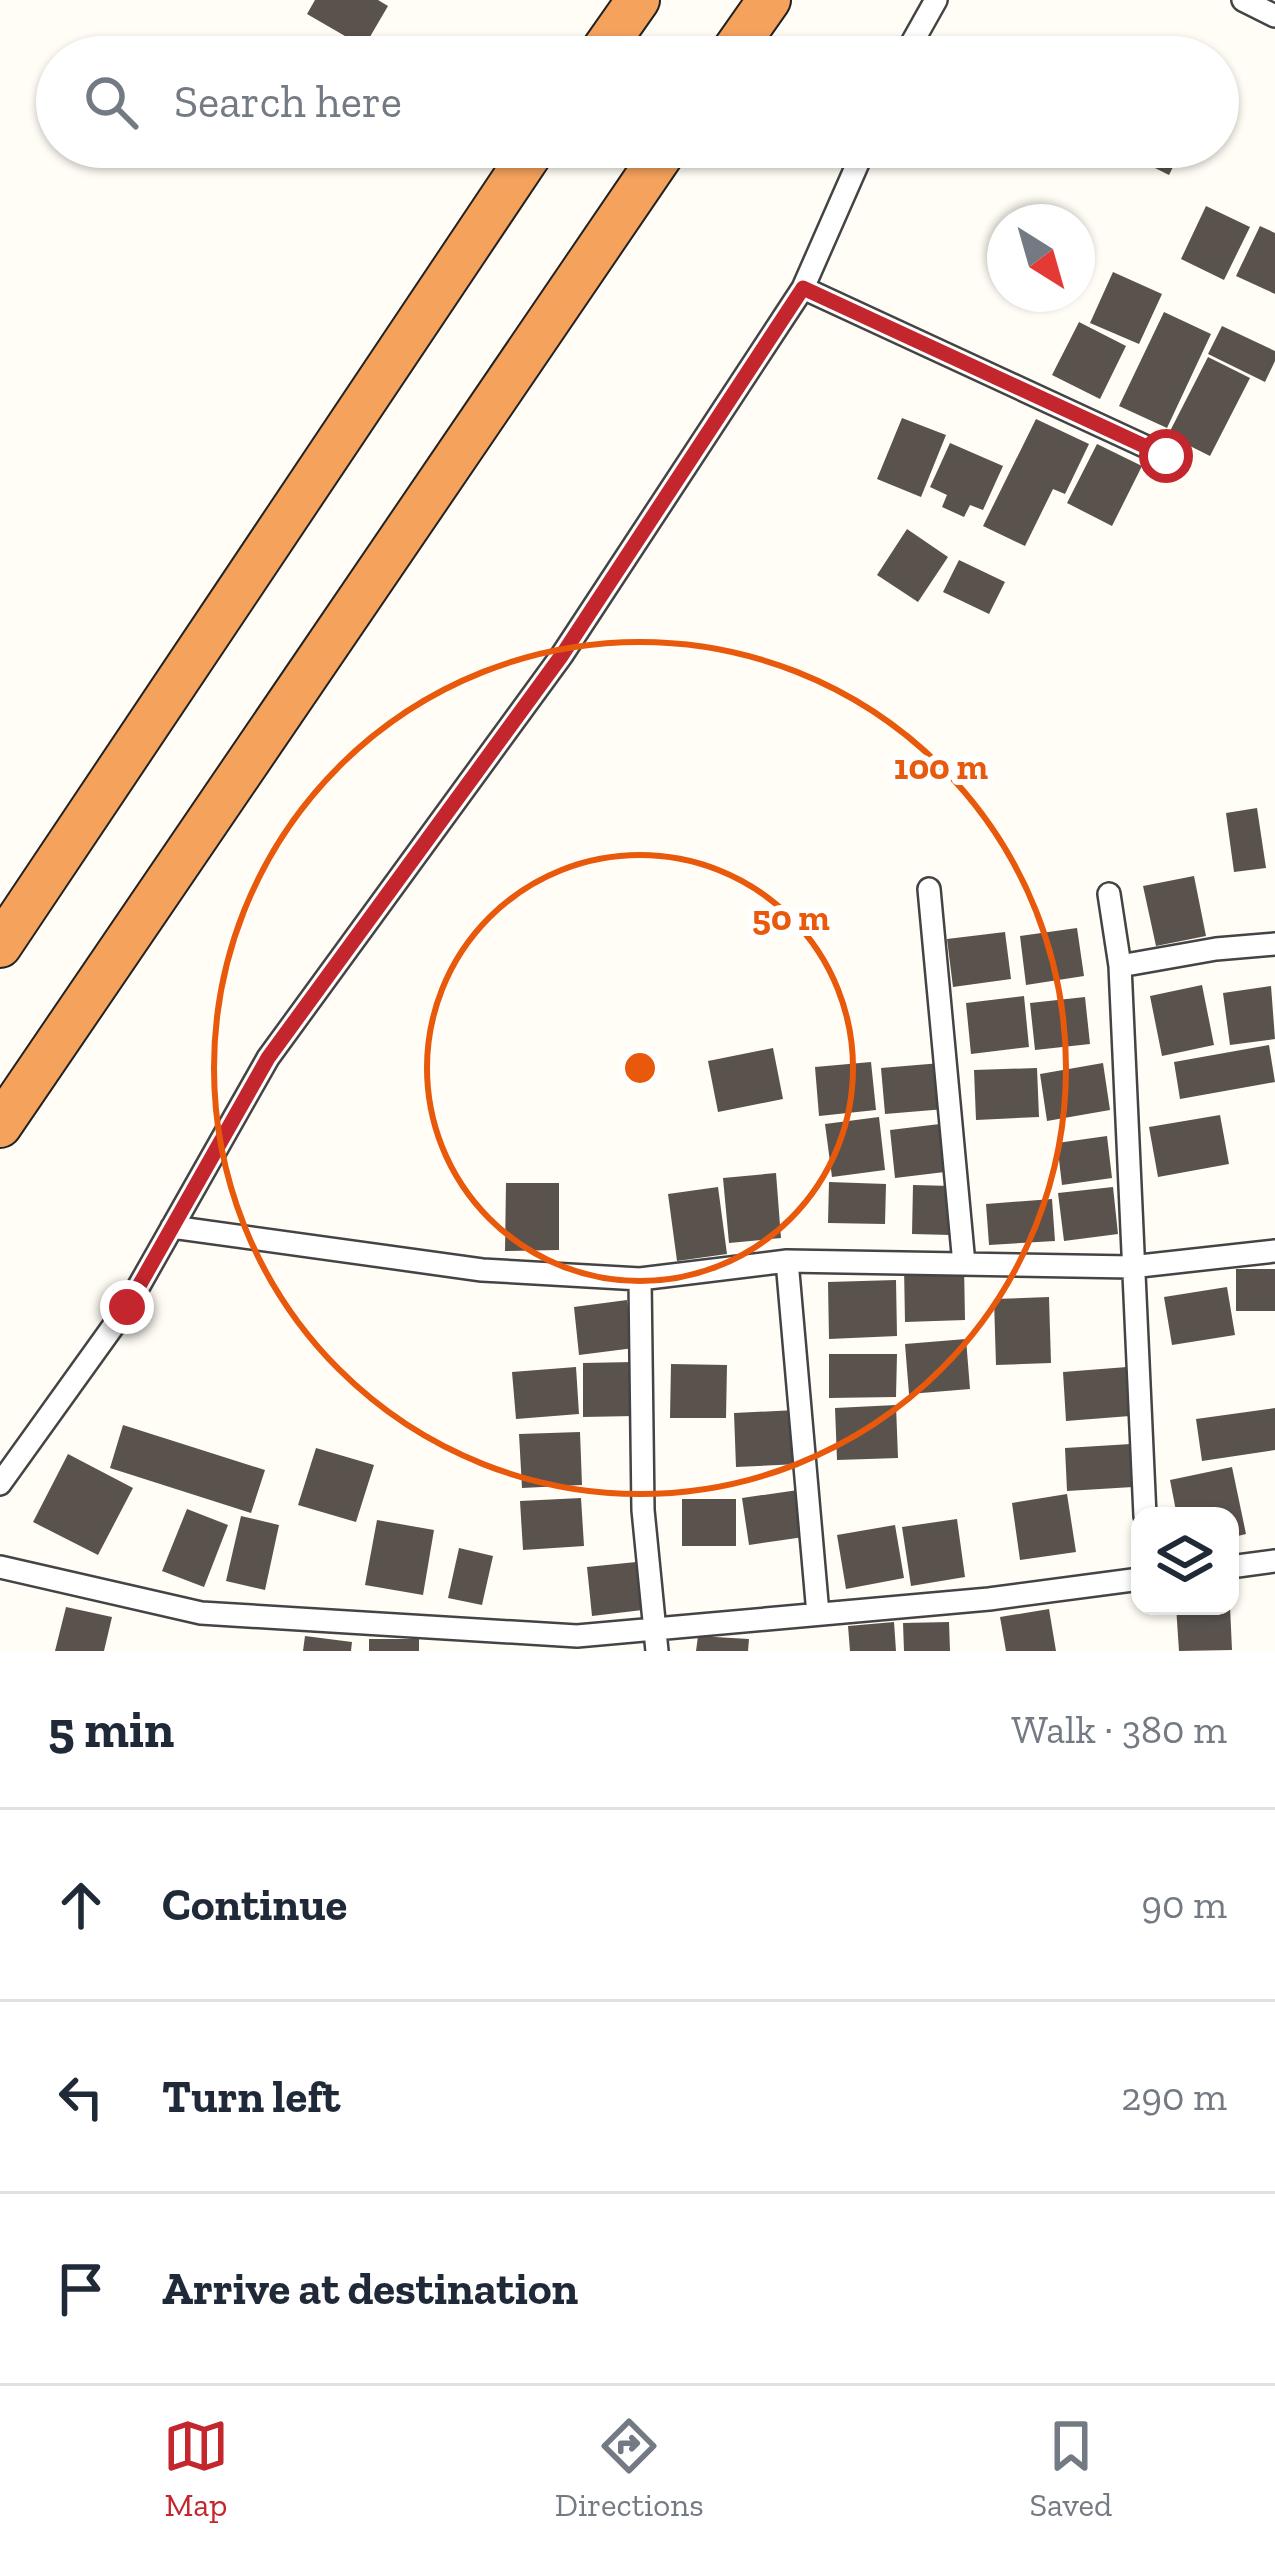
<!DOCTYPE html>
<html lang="en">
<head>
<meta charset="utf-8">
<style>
	:root { --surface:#fff; --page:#f2f2f3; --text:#1f2937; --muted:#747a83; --line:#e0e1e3; --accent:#c4262e }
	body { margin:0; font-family:"Zilla Slab",serif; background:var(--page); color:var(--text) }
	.controls { position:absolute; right:36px; bottom:36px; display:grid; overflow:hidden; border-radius:24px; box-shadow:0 3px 9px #0004 }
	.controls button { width:108px; height:108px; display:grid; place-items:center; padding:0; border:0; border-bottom:3px solid var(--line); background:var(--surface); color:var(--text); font:60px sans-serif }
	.compass { position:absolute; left:987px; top:204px; width:108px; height:108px; border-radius:50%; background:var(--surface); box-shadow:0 3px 9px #0004; rotate:143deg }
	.stop { position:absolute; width:36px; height:36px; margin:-27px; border:9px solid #c4262e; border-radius:50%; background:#fff }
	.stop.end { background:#c4262e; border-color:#fff; box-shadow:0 3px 12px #0008 }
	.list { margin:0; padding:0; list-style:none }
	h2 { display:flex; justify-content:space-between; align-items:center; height:156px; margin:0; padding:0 48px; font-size:51px }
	h2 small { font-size:39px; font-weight:400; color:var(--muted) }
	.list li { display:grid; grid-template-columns:78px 1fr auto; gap:36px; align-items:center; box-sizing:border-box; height:192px; padding:0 48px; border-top:3px solid var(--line) }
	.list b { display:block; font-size:45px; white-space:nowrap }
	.list em { font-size:39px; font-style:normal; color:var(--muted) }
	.icon { flex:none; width:66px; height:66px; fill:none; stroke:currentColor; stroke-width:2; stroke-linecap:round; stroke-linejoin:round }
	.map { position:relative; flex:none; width:1275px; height:1651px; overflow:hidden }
	.search { position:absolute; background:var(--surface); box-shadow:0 3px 9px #0004; left:36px; right:36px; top:36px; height:132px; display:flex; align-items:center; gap:30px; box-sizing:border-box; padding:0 42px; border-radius:66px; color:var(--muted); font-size:45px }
	.sheet { height:732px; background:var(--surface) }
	nav { display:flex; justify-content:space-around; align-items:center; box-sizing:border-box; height:168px; border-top:3px solid var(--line); background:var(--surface); font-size:33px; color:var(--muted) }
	nav a { display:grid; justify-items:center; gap:6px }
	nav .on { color:var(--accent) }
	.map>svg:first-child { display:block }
</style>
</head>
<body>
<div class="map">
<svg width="1275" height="1651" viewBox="0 0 1275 1651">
	<rect width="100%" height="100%" fill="#fffdf5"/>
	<path fill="#5a524d" d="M315 0H378L388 6 364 47 307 14Z
		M1113 147H1183L1169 175Z
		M1206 206 1250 227 1224 280 1181 259Z
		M1260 226 1275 233V294L1236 276Z
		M1113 272 1162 294 1139 344 1090 323Z
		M1164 312 1211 334 1167 428 1119 406Z
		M1079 322 1126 346 1100 399 1052 375Z
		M1222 326 1275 351V361L1265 382 1208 354Z
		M1208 357 1250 378 1210 456 1168 435Z
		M902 418 946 435 921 497 877 479Z
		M1036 419 1089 444 1065 494 1053 489 1025 546 983 526Z
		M950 443 1003 466 983 510 970 505 964 517 942 507 947 495 930 487Z
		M1097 444 1142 466 1112 526 1067 503Z
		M907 529 948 557 918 602 877 575Z
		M959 560 1005 582 989 614 943 592Z
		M1257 808 1266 868 1234 872 1226 813Z
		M1194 876 1206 936 1156 946 1143 886Z
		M1077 928 1084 976 1026 985 1020 936Z
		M1005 932 1011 979 953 987 947 939Z
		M1202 985 1214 1045 1162 1056 1150 996Z
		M1271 986 1275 1039 1230 1045 1223 993Z
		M1024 996 1029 1047 971 1054 966 1003Z
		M1085 997 1090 1044 1035 1050 1030 1003Z
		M1269 1045 1275 1082 1180 1099 1174 1062Z
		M773 1048 783 1099 718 1112 708 1061Z
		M871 1062 876 1110 819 1116 815 1067Z
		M941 1063 945 1109 885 1114 881 1068Z
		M1103 1063 1110 1110 1047 1121 1040 1074Z
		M1037 1068 1039 1117 976 1120 974 1070Z
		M1220 1115 1229 1164 1158 1177 1149 1127Z
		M879 1117 885 1170 832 1177 825 1124Z
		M948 1123 953 1171 895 1178 890 1130Z
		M1107 1136 1112 1178 1062 1185 1057 1143Z
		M776 1173 781 1238 729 1243 723 1178Z
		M829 1182 886 1184 885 1224 828 1223Z
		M506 1183H559V1250L505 1251Z
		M913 1185 952 1186 951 1235 912 1234Z
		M718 1187 727 1254 677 1261 668 1194Z
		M1113 1187 1118 1234 1064 1241 1058 1193Z
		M1052 1199 1055 1241 989 1245 986 1204Z
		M964 1264 965 1320 905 1322 904 1266Z
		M1236 1269H1275V1311H1236Z
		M896 1280 897 1336 829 1339 828 1282Z
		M1227 1287 1235 1335 1172 1345 1164 1297Z
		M1049 1297 1051 1363 996 1365 994 1299Z
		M627 1300 634 1348 579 1355 574 1307Z
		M966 1339 970 1389 909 1394 905 1344Z
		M829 1354H897L896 1397 829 1398Z
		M633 1362 634 1416 583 1417V1363Z
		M671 1364 727 1365 726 1418H670Z
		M576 1367 579 1414 516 1419 512 1372Z
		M1127 1367 1130 1416 1066 1421 1063 1372Z
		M896 1405 898 1458 837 1460 835 1408Z
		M1275 1408V1450L1202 1461 1196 1419Z
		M796 1410 799 1464 736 1467 734 1413Z
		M123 1425 265 1470 251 1513 110 1468Z
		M580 1432 582 1485 522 1488 519 1434Z
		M1131 1444 1133 1487 1067 1491 1065 1448Z
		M316 1448 374 1465 356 1522 298 1505Z
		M68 1454 133 1488 98 1555 33 1522Z
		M1232 1467 1246 1534 1230 1538V1516H1177L1170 1480Z
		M798 1490 804 1537 749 1545 742 1498Z
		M1067 1494 1076 1552 1020 1560 1012 1503Z
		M581 1498 584 1546 523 1550 520 1501Z
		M682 1499H736V1546H682Z
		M187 1509 228 1525 204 1587 162 1571Z
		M241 1516 279 1525 265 1590 226 1581Z
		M957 1519 965 1577 911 1586 902 1527Z
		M377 1520 434 1530 423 1595 365 1585Z
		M895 1525 904 1578 846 1589 837 1535Z
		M459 1548 493 1556 482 1605 448 1598Z
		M646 1561 651 1609 592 1616 587 1567Z
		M1176 1606H1230L1232 1650 1179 1651Z
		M66 1607 112 1617 104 1651H55Z
		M1049 1609 1056 1651H1006L1000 1617Z
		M894 1622 896 1651H850L848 1626Z
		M949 1622 950 1651H904L903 1623Z
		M305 1636 352 1642 351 1651H303Z
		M698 1636 749 1639 748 1651H696Z
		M369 1639H419V1651H369Z"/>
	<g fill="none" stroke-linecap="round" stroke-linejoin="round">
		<g stroke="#444" stroke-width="26">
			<path id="minor" d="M1243 0 1275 16
				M904 57 936 0
				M803 288 1166 456
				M929 889 964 1264
				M1109 894 1120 966 1145 1516
				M1120 966 1216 949 1275 944
				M172 1227 482 1270 640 1279 787 1261 1131 1267 1275 1251
				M787 1261 818 1614
				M640 1279 643 1510 657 1651
				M0 1484 127 1307 268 1058 562 655 803 288 865 147
				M0 1567 201 1613 577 1636 989 1599 1140 1579
				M1230 1567 1275 1561"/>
		</g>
		<g stroke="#222" stroke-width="46">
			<path id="motorway" d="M598 57 638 0
				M729 57 769 0
				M0 946 535 147
				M0 1126 667 147"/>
		</g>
		<use href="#minor" stroke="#fff" stroke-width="21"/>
		<use href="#motorway" stroke="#f5a25d" stroke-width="42"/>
	</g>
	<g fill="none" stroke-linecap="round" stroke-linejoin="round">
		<path stroke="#c4262e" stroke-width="15" d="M127 1307 268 1058 562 655 803 288 1166 456"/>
	</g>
	<g fill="none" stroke="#e8590c" stroke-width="6">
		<circle cx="640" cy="1068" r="213"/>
		<circle cx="640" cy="1068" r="426"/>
	</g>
	<circle cx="640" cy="1068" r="18" fill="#e8590c" stroke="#fff" stroke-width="6"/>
	<g font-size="36" text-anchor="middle" font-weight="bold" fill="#e8590c" stroke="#fff" stroke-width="12" stroke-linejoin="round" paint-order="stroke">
		<text x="941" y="779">100 m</text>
		<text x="791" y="930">50 m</text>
	</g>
</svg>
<div class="controls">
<button><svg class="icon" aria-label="layers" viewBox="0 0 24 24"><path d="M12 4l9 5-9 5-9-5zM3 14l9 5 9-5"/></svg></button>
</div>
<svg class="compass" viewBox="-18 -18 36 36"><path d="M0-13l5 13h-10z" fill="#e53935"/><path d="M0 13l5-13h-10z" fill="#747a83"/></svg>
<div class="stop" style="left:1166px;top:456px"></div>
<div class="stop end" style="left:127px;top:1307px"></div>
<div class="search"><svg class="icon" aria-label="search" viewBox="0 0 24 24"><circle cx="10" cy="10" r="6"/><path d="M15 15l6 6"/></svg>Search here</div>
</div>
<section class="sheet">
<h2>5 min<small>Walk · 380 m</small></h2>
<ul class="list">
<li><svg class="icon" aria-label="ahead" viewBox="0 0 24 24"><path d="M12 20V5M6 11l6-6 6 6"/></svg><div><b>Continue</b></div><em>90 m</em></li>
<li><svg class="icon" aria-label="left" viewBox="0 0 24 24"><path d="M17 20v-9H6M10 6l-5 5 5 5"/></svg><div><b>Turn left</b></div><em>290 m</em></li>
<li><svg class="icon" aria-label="arrive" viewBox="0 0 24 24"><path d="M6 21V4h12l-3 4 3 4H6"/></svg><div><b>Arrive at destination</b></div></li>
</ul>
</section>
<nav>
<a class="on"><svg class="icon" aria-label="map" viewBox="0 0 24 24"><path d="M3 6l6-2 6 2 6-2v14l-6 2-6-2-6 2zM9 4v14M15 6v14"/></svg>Map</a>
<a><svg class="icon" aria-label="directions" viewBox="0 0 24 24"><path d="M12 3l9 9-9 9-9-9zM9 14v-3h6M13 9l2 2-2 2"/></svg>Directions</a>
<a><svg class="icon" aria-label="saved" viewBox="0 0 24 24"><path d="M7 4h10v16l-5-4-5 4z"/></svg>Saved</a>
</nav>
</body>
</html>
